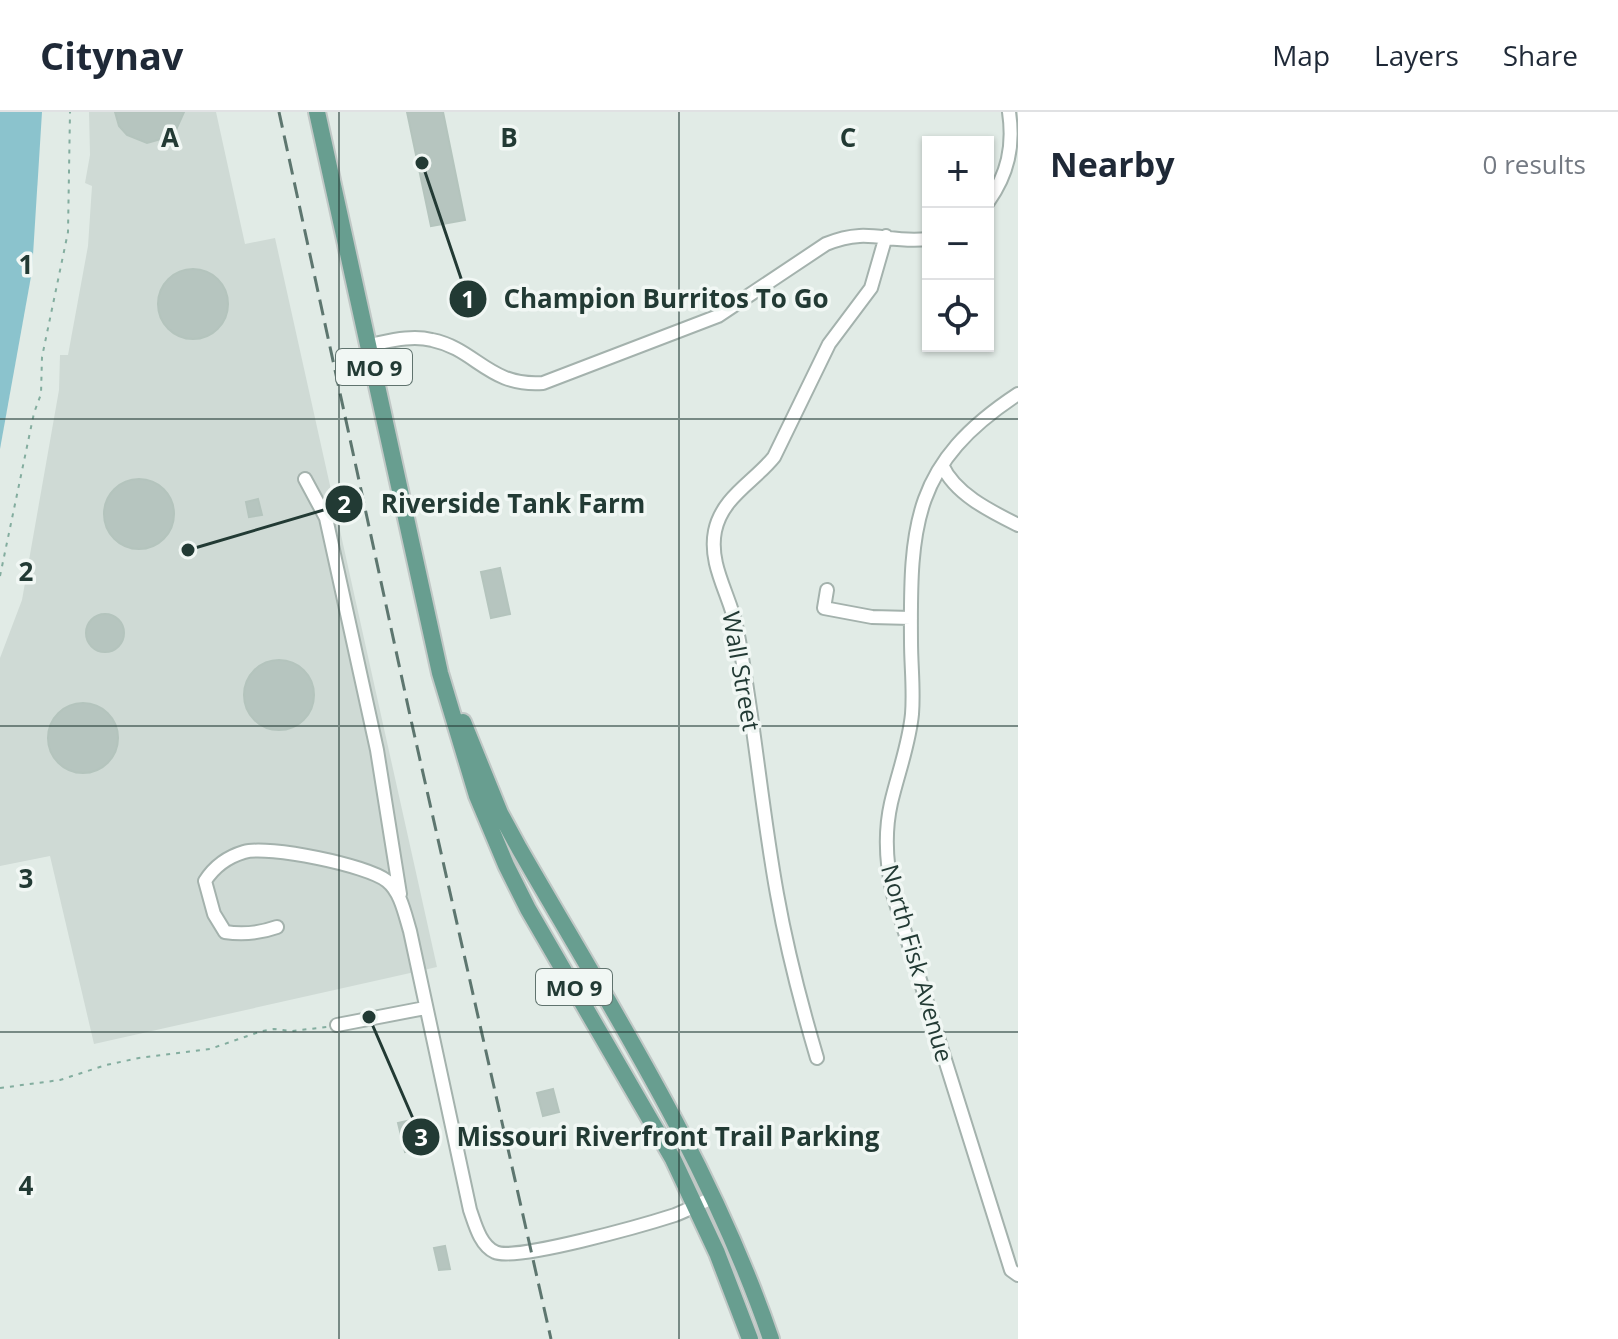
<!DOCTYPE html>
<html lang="en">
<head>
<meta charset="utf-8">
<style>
	:root { --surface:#fff; --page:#f6f6f7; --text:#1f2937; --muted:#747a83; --line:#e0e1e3 }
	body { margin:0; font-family:"Open Sans",sans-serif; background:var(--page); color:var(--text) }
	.controls { position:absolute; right:24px; top:24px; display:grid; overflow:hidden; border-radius:0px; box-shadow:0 2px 6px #0004 }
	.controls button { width:72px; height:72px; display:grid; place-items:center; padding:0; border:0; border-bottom:2px solid var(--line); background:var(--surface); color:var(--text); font:40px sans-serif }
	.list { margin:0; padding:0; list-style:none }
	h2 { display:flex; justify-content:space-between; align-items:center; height:104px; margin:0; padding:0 32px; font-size:34px }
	h2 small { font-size:26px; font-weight:400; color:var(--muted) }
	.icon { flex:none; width:44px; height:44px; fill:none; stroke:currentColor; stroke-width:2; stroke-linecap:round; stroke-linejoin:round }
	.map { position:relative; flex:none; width:1018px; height:1227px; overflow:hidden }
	header { display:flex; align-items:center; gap:48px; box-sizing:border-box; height:112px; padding:0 40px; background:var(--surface); border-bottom:2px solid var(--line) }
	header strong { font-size:38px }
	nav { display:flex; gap:44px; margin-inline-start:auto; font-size:28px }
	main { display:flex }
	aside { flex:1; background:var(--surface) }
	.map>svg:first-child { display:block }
</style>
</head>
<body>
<header>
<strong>Citynav</strong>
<nav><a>Map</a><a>Layers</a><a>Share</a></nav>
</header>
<main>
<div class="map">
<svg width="1018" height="1227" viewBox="0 0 1018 1227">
	<rect width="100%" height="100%" fill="#e1ebe6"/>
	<path fill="#cfdad5" d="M89 0H216L245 132 275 126 437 855 94 932 50 744 0 754V546L22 488 59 278 60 243H68L88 134 92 74 85 71 90 43Z"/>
	<path fill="#8bc3cd" d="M0 0H42L32 159 0 337Z"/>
	<path fill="#b6c5bf" stroke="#b4c4bd" stroke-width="2" d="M115 0H184L176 18 168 25 147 31 127 23 119 14Z
		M407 0H443L465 108 431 114Z
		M158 192a35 35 0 1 1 70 0a35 35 0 1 1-70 0Z
		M104 402a35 35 0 1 1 70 0a35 35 0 1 1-70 0Z
		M258 387 262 403 249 405 246 390Z
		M500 456 510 502 491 506 481 460Z
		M86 521a19 19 0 1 1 38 0a19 19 0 1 1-38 0Z
		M244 583a35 35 0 1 1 70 0a35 35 0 1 1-70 0Z
		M48 626a35 35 0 1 1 70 0a35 35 0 1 1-70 0Z
		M553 977 559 1000 543 1004 537 981Z
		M420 1006 427 1035 405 1040 398 1011Z
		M445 1134 450 1157 439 1158 434 1136Z"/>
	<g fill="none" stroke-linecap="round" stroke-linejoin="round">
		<g stroke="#a4b2ad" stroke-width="16">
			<path id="minor" d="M988 90C1008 62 1014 34 1009 0
				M369 233C390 229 411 223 432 228 476 237 489 275 543 271L718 204 826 132C870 114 886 132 928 127
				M1018 282C913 351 910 412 911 529 911 554 914 577 912 602 909 633 898 661 891 691 884 722 886 751 893 782L1011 1158 1018 1163
				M942 353C955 382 990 399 1018 413
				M305 367 326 406 377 638 400 782
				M827 478 824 496 872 505 911 506
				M277 815C260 821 243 823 225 820L214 802 205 769C214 755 227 745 244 740 268 733 367 753 387 769 401 780 405 803 410 819L470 1098C475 1112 480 1133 495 1140 515 1150 647 1112 675 1103 688 1098 701 1091 714 1085
				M337 913 425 896
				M817 946C801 892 787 838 777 782 761 694 754 605 737 518 731 484 708 454 715 419 722 385 754 370 774 345L829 232 871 176 886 124"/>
		</g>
		<g stroke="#c1c8c6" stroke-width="20">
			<path id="major" d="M317 0 440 561 477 684 506 753 528 797 673 1047 717 1141 750 1227
				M463 610 500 701 519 736C611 896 711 1051 771 1227"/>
		</g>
		<path stroke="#83ad9f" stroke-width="2" stroke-dasharray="4 6" stroke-linecap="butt" d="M0 464 34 301 41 282 42 245 68 120 70 0
			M0 976 60 968 106 953 139 946 210 937 262 919 274 917 292 919 327 915"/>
		<use href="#minor" stroke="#fff" stroke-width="12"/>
		<use href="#major" stroke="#689e90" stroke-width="16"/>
		<path stroke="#5d766f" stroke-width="3" stroke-dasharray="16 8" stroke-linecap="butt" d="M279 0 411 608 551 1227"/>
	</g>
	<path fill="none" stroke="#223a34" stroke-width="2" stroke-opacity="0.55" d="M339 0V1227M679 0V1227M0 307H1018M0 614H1018M0 920H1018"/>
	<g text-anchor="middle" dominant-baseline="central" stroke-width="7" stroke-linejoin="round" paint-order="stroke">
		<g fill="#f1f7f4" stroke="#60736e" stroke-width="2">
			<rect x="336" y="237" width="76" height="36" rx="6"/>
			<rect x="536" y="857" width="76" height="36" rx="6"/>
		</g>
		<g font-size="22" font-weight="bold" fill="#223a34">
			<text x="374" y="255">MO 9</text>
			<text x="574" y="875">MO 9</text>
		</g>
		<g font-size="24" fill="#223a34" stroke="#f1f7f4">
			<text transform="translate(742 559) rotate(80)">Wall Street</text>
			<text transform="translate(918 851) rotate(74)">North Fisk Avenue</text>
		</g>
	</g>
	<g font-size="26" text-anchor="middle" font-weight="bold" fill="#223a34" stroke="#f1f7f4" stroke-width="7" stroke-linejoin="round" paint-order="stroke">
		<text x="170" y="35">A</text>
		<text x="509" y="35">B</text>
		<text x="848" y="35">C</text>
		<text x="26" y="162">1</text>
		<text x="26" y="469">2</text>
		<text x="26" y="776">3</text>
		<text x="26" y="1083">4</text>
	</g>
	<path fill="none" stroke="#223a34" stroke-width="3" d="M422 51L468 187M188 438L344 392M369 905L421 1025"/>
	<g fill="#223a34" stroke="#f1f7f4" stroke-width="3">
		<circle cx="422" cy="51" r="8"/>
		<circle cx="188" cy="438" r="8"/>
		<circle cx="369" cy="905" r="8"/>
		<circle cx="468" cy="187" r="20"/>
		<circle cx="344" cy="392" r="20"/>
		<circle cx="421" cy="1025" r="20"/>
	</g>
	<g font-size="24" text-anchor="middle" font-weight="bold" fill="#fff">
		<text x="468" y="196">1</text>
		<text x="344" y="401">2</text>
		<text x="421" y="1034">3</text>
	</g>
	<g font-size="26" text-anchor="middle" font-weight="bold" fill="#223a34" stroke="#f1f7f4" stroke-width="7" stroke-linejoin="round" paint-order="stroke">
		<text x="666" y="196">Champion Burritos To Go</text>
		<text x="513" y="401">Riverside Tank Farm</text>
		<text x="668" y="1034">Missouri Riverfront Trail Parking</text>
	</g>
</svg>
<div class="controls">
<button>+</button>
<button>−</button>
<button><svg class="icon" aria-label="locate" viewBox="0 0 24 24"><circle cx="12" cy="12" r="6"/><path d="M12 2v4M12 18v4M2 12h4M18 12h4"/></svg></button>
</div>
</div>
<aside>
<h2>Nearby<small>0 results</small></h2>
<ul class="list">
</ul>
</aside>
</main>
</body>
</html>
